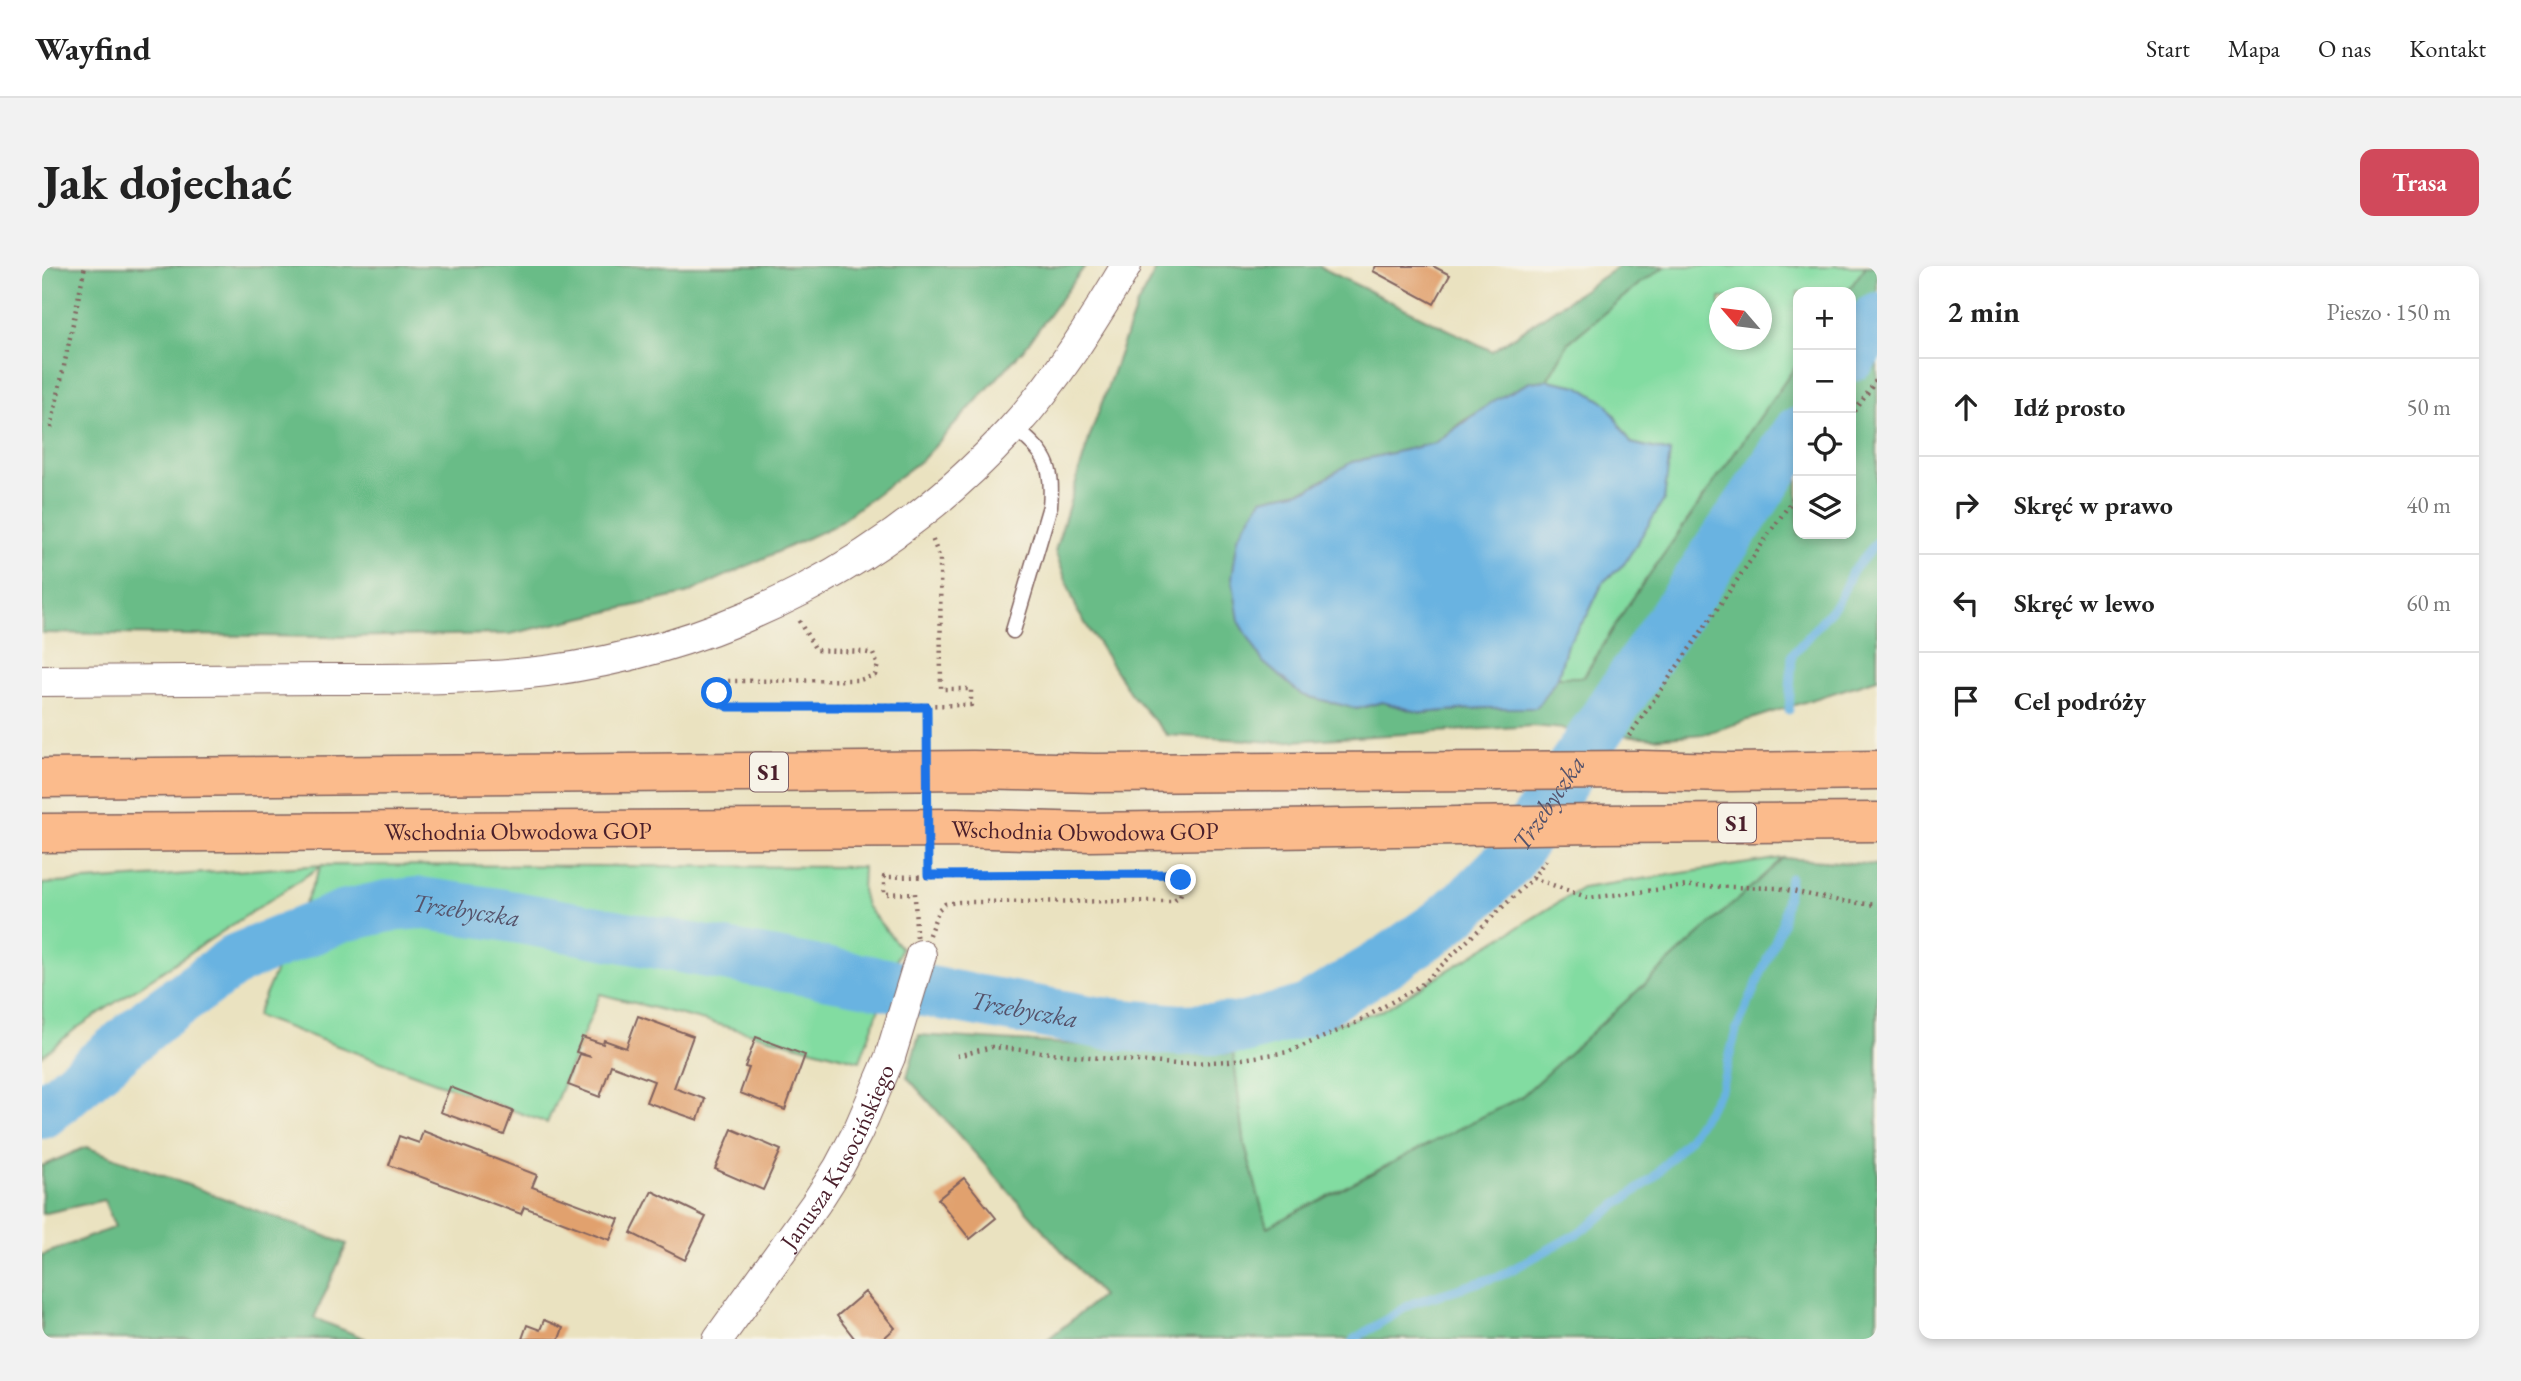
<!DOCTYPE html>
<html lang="pl">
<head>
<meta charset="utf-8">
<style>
	:root { --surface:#fff; --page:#f2f2f2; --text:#222; --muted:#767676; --line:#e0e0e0; --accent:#d1495b }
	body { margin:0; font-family:"EB Garamond",serif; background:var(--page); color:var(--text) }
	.controls { position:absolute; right:21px; top:21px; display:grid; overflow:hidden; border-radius:14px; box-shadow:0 4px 10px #0003 }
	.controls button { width:63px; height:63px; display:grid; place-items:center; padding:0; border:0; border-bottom:2px solid var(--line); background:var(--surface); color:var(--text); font:35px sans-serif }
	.compass { position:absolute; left:1667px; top:21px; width:63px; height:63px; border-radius:50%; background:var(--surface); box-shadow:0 4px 10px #0003; rotate:298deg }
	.stop { position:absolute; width:21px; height:21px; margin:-16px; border:5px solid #1a73e8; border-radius:50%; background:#fff }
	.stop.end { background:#1a73e8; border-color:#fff; box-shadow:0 2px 7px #0008 }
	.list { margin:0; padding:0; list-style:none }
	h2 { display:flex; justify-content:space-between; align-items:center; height:91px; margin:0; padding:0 28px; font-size:30px }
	h2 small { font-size:23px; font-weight:400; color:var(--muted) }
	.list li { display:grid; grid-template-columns:46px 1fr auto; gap:21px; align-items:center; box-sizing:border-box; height:98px; padding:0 28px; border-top:2px solid var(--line) }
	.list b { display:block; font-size:26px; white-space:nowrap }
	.list em { font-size:23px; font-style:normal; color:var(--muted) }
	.icon { flex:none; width:38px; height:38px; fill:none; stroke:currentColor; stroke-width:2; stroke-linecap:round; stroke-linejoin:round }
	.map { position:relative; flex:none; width:1835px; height:1073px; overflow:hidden; border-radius:14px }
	header { display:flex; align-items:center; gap:42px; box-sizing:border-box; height:98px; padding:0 35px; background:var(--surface); border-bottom:2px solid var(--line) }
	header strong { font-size:33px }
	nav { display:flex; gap:38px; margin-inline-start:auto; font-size:24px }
	.intro { display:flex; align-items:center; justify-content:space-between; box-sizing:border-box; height:168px; padding:0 42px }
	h1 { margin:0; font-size:49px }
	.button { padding:18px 32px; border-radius:14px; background:var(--accent); color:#fff; font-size:24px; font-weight:700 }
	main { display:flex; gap:42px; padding:0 42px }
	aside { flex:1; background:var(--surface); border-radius:14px; box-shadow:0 4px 10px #0003 }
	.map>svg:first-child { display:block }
</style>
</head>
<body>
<header>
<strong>Wayfind</strong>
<nav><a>Start</a><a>Mapa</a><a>O nas</a><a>Kontakt</a></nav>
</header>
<div class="intro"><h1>Jak dojechać</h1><a class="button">Trasa</a></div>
<main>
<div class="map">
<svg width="1835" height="1073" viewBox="0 0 1835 1073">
	<rect width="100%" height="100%" fill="#f7f3e8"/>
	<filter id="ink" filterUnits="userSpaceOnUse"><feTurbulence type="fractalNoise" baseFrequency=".0143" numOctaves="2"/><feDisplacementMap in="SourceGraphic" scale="14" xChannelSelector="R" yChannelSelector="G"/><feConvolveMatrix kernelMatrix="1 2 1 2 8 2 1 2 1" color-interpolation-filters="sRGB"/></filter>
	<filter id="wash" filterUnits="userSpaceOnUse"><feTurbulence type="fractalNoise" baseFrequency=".00686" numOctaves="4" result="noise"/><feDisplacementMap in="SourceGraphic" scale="28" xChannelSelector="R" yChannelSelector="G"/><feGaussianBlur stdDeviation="1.57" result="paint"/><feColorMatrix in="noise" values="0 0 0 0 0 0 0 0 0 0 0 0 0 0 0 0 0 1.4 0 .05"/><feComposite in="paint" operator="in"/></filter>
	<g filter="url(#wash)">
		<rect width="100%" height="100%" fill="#eae2c0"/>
		<path fill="#82dca1" stroke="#667e66" stroke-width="2" fill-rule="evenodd" d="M1624 0H1824L1805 26H1756V97L1584 342 1541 411H1516L1525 378 1546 348 1561 316 1582 298 1597 270 1628 186 1589 177 1565 138 1536 120 1505 114 1527 76 1597 18ZM1678 32H1720V74H1678Z
			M1741 592 1479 831 1224 962 1203 880 1191 788 1341 744 1540 622Z
			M281 599 821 601 820 624 824 640 859 682 818 795 558 728 505 857 214 750 279 600 32 764 0 790V618Z"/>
		<path fill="#69bc87" stroke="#5a6e59" stroke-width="2" d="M0 0H1043L981 84 882 192 792 260 644 328 468 368 286 371 0 367Z
			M1116 0H1276L1450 85 1577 0H1624L1597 18 1527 76 1505 114 1488 116 1421 155 1393 177 1310 196 1267 223 1220 233 1260 429 1315 443 1340 436 1380 447 1442 442H1494L1516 411H1542L1584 342 1756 97V268H1809V26H1805L1824 0H1835V413L1662 468 1611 472 1491 460 1233 476 1125 469 1088 427 1036 346 1013 285 1048 170 1095 39Z
			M1741 592 1835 599V1073H1006L1060 1030 865 811 877 769 1191 788 1203 880 1225 961 1479 831Z
			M44 881 305 978 272 1052 324 1073H0V989L73 961 62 934 0 948V900Z"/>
		<path fill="#69b3e1" stroke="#5a6986" stroke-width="2" d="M1505 114 1536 120 1565 138 1589 177 1628 186 1622 234 1582 298 1561 316 1546 348 1525 378 1516 411 1494 442H1442L1380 447 1340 436 1315 443 1260 429 1221 396 1197 355 1190 311 1196 271 1220 233 1267 223 1310 196 1393 177 1453 134 1488 116Z"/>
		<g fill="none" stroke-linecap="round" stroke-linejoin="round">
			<path stroke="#69b3e1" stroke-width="9" d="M1747 444 1750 389 1796 336 1810 306 1835 276
				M1312 1073 1371 1037 1460 1009 1536 967 1610 913 1647 872 1679 823 1694 765 1740 659 1748 612"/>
			<g stroke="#69b3e1" stroke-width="52">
				<path d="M1809 90 1835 52"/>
				<path id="s1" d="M0 847 112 753 195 693 301 650 346 640 377 637 456 648 1059 757 1137 764 1202 762 1265 744 1346 695 1398 659 1434 628 1467 595 1756 167"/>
			</g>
		</g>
		<g id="blocks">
			<path fill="#e1a16e" d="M1334 0H1391L1408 9 1392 38 1331 5Z
				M596 750 651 770 632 822 663 833 656 854 604 836 612 815 569 799 558 831 526 819 538 788 549 791 534 786 540 771 561 778 562 774 584 782Z
				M714 771 763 789 743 844 698 827 707 802 703 801Z
				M408 821 471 845 462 869 398 846Z
				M690 863 739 884 721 924 673 903Z
				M381 865 495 909 490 921 577 953 568 974 482 941 479 948 347 899 357 870 377 877Z
				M922 912 954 952 928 973 896 933Z
				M610 925 664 951 643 994 589 967Z
				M823 1026 853 1062 841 1073H813L795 1050Z
				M502 1054 521 1062 517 1073H480L485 1059 498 1064Z"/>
		</g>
	</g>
	<g filter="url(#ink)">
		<use href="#blocks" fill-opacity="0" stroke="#82635f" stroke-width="2"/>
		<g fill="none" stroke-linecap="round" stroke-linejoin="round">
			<g stroke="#82635f" stroke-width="17">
				<path id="lane" d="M971 365 1008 240C1012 197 1003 188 972 161"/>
			</g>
			<g stroke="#82635f" stroke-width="32">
				<g id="street">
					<path d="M0 415C96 414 191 414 287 413 359 413 432 414 504 405 682 382 850 295 970 163 1015 114 1050 57 1084 0"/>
					<path id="s2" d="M676 1073 774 937 797 901 816 865 848 791 879 689"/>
				</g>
			</g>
			<g stroke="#82635f" stroke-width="41">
				<g id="highway">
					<path d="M1598 504 1689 506 1835 504"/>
					<path d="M0 512 931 504 1052 507 1454 505"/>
					<path d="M1556 558 1835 556"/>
					<path id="s3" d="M0 567 915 562 1048 566 1417 560"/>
				</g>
			</g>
			<path stroke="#82635f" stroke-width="4.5" stroke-dasharray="2 5" stroke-linecap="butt" d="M1809 151 1835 113
				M9 162 43 0
				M757 355 774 384 822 386 831 388 836 399 833 409 818 414 686 415C674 418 673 429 679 438L689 441 929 439V423H899L898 293 890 272
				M1587 470 1756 226
				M1127 608 1137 611 1141 621 1138 630 1130 635 917 636 903 638 897 643 879 689 874 669 873 627 842 628V611Z
				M1491 612 1547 632 1645 620 1736 622 1797 635 1835 639
				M915 790 950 781 1067 793 1134 798 1187 795 1246 786 1310 759 1379 719 1491 612 1506 591"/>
			<use href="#lane" stroke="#fff" stroke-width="14"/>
			<use href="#street" stroke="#fff" stroke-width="30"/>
			<use href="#highway" stroke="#fbbb8c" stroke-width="38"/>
			<g stroke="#82635f" stroke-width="41" stroke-linecap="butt">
				<path id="highway-bridge" d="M1454 505 1598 504
					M1417 560 1556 558"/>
			</g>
			<path stroke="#82635f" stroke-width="4.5" stroke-dasharray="2 5" stroke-linecap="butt" d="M885 441 886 609"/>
			<use href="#highway-bridge" stroke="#fbbb8c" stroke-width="38"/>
		</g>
	</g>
	<g fill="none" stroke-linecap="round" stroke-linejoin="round" filter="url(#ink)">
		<path stroke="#1a73e8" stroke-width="9" d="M675 427 678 437 686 441H885L886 609 1127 608 1139 614"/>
	</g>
	<g text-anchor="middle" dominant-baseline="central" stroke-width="6" stroke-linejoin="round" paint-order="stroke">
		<g fill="#f7f3e8" stroke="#7e5f64" stroke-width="2">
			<rect x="708" y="486.5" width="38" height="39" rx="5"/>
			<rect x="1676" y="537.5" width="38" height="39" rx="5"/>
		</g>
		<g font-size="23" font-weight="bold" fill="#4a1f2b">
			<text x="727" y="506">S1</text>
			<text x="1695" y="557">S1</text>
		</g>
		<g font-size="24" fill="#4a1f2b" stroke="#f7f3e8">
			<text stroke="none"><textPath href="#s3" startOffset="1043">Wschodnia Obwodowa GOP</textPath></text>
			<text stroke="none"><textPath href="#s3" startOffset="476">Wschodnia Obwodowa GOP</textPath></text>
			<text stroke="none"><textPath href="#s2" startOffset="219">Janusza Kusocińskiego</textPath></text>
		</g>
		<g font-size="26" font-style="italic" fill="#55536b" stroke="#f7f3e8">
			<text stroke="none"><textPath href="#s1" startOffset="1664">Trzebyczka</textPath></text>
			<text stroke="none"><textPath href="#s1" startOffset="488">Trzebyczka</textPath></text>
			<text stroke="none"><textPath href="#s1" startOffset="1055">Trzebyczka</textPath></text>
		</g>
	</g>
</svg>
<div class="controls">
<button>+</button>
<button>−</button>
<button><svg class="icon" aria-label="locate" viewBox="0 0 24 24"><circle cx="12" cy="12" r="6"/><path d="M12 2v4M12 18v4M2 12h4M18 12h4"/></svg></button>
<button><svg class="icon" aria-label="layers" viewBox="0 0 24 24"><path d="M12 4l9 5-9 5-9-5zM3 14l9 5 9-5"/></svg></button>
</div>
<svg class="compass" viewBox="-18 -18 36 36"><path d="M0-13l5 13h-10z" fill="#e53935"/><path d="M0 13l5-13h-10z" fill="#767676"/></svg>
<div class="stop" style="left:675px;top:427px"></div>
<div class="stop end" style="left:1139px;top:614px"></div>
</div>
<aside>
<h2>2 min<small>Pieszo · 150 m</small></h2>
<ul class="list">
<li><svg class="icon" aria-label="ahead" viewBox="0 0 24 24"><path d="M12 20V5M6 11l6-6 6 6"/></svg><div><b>Idź prosto</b></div><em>50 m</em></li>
<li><svg class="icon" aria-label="right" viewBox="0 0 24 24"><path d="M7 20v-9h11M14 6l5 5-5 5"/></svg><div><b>Skręć w prawo</b></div><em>40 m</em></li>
<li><svg class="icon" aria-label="left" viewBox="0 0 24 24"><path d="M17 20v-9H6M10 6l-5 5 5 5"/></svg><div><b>Skręć w lewo</b></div><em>60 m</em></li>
<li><svg class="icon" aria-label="arrive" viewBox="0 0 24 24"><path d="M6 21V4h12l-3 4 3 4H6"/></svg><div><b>Cel podróży</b></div></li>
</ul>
</aside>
</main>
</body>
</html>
